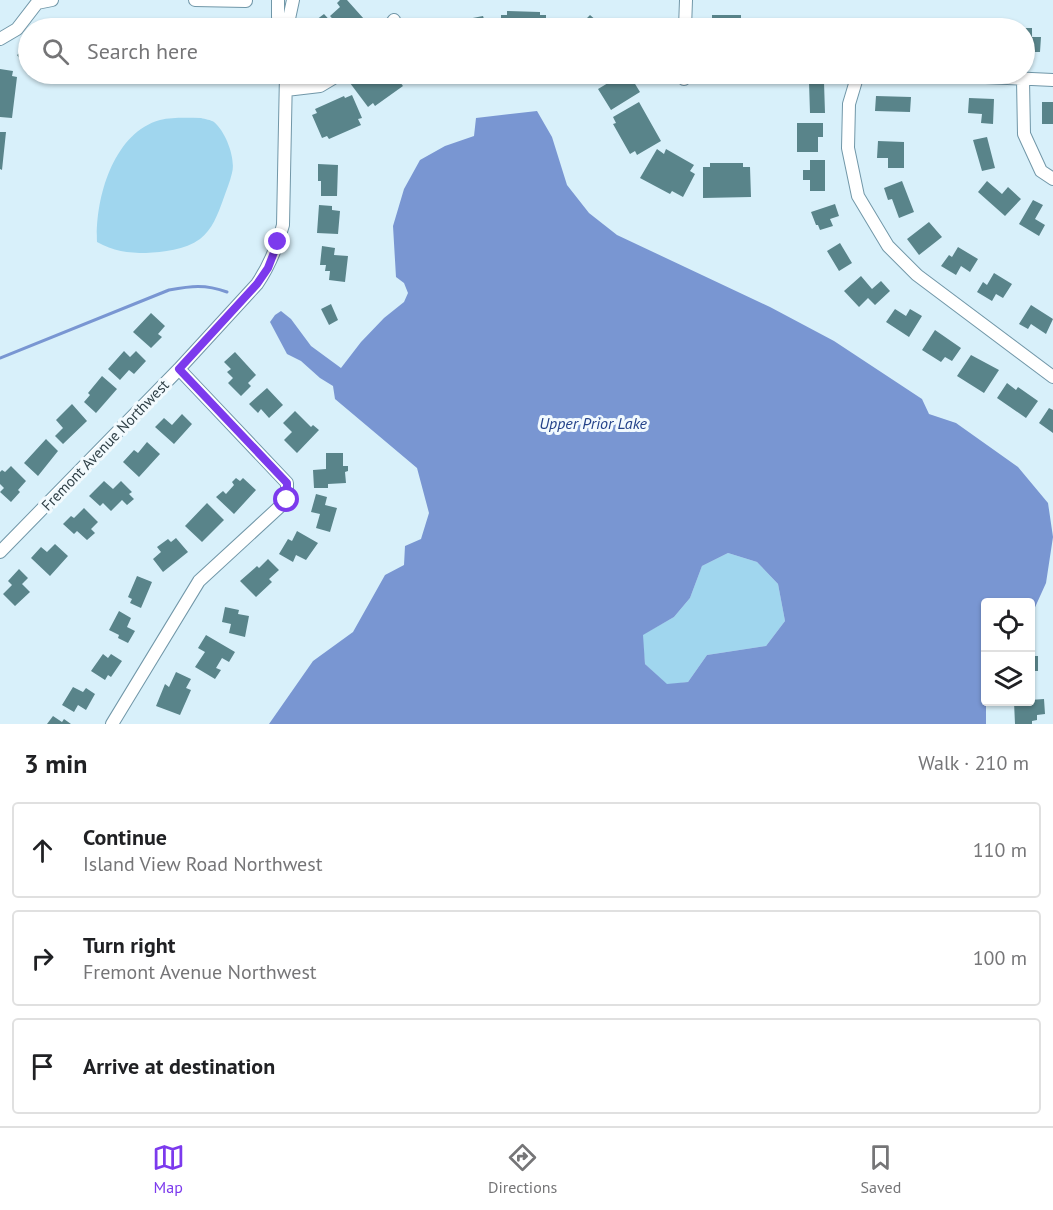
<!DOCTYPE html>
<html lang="en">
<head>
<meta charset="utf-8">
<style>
	:root { --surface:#fff; --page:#f6f6f6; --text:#202124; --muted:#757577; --line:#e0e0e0; --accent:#7c3aed }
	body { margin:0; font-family:"PT Sans",sans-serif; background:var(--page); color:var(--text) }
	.controls { position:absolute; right:18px; bottom:18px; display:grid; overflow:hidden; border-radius:6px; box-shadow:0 2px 4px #0004 }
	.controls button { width:54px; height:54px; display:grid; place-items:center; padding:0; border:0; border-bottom:2px solid var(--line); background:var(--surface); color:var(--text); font:30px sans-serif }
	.stop { position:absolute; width:18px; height:18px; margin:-14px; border:4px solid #7c3aed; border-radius:50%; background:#fff }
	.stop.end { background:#7c3aed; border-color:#fff; box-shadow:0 2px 6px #0008 }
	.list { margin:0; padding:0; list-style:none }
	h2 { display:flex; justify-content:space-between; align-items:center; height:78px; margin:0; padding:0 24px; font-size:26px }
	h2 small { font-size:20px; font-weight:400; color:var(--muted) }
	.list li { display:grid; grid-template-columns:39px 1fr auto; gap:18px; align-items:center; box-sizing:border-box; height:96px; margin:0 12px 12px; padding:0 12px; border:2px solid var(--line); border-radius:6px }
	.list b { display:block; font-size:22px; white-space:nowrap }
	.list p { margin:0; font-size:20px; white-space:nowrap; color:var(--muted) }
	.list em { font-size:20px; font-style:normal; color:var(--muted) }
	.icon { flex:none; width:33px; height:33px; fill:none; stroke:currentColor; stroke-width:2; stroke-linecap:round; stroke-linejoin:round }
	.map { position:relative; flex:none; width:1053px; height:724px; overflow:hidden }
	.search { position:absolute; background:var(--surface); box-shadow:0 2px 4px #0004; left:18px; right:18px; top:18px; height:66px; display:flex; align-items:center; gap:15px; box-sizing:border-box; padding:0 21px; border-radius:33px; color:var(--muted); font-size:22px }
	.sheet { height:402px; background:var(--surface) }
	nav { display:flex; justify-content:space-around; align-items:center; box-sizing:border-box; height:84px; border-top:2px solid var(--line); background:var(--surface); font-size:16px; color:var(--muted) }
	nav a { display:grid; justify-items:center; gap:3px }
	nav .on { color:var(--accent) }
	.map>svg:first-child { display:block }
</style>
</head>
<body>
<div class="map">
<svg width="1053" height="724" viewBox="0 0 1053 724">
	<rect width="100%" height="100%" fill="#d8f0fa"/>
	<path fill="#a0d6ee" d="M201 118C205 119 211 120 214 122 226 132 236 159 232 173 230 182 226 191 223 200 218 214 212 230 200 239 185 250 163 252 146 253 128 253 113 251 97 242 95 199 113 133 160 120 173 117 188 118 201 118Z
		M728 553 757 562 778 584 785 621 766 646 707 655 688 682 667 685 645 664 642 635 674 617 690 598 702 566Z"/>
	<path fill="#7996d2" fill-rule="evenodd" d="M537 111 552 137 567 185 589 213 617 235 770 307 834 341 922 399 929 414 956 423 1018 467 1048 503 1053 537 1046 583 1032 614 1031 616 1030 602H986V724H269L313 661 353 632 385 575 404 565 405 546 421 539 429 513 417 468 335 399 333 386 320 378 301 361 287 354 270 322 275 315 281 311 291 319 311 346 341 368 361 342 384 318 404 302 408 293 404 283 396 277 393 226 404 189 420 160 445 146 474 136 476 118ZM728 553 757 562 778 584 785 621 766 646 707 655 688 682 667 684 645 664 643 635 674 617 690 598 702 566Z"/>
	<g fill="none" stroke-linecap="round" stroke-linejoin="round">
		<path stroke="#7996d2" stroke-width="3" d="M0 358 169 290C191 286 205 284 227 292"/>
	</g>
	<path fill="#59848a" d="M340 0H347L364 19 357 25 360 28H341L330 16 340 7 337 3Z
		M507 11 540 12V15H546V28H501V15H507Z
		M324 14 337 28H315L320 24 316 20Z
		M590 15 605 28H577Z
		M712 15H741V28H705V23L712 24Z
		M483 16 484 19 491 18 493 28H443L453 25 452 22Z
		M81 20 99 21 98 26H104V20L127 21V28H80Z
		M870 21V28H840V23Z
		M135 22H157V28H135Z
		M893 22H914V28H893Z
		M162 23H183V28H162Z
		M204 24H225V28H204Z
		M230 24H251V28H230Z
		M1024 28H1032V37H1041L1040 52H1024Z
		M28 46V63L25 66 17 55Z
		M0 69 13 71 12 76 17 77 12 118 0 117Z
		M363 74H400L404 79 400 82 403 86 375 106 373 103 368 107 350 83Z
		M592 74H611L598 82Z
		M623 74H629L640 92 611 110 598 89Z
		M809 82H824L825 113H810Z
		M352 95 362 118 358 119 361 125 329 139 327 136 322 138 312 115 317 113 315 109 344 96 345 98Z
		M876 96 911 97 910 112 875 111Z
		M969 98 994 99 993 124 981 123 982 114 968 113Z
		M639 102 661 141 637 155 635 151 630 154 613 124 616 123 613 117Z
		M1042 102H1053V124H1042Z
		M797 123H823V137H818V152H797Z
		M0 132H6L2 170 0 169Z
		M987 137 995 168 982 171 973 140Z
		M878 141 904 142V168H888V158H877Z
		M657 149 664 154 666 149 694 165 690 171 695 174 683 197 672 191 670 194 640 178Z
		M810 160H825V191H810V180H803V170H810Z
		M710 163H743V167H750L751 197 703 198V167H710Z
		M318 164 338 165 337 196H321V181H318Z
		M902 181 914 212 899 218 892 199 888 200 884 188Z
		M987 181 1002 194 1008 187 1021 199 1005 216 978 192Z
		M1033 200 1043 205 1035 219 1045 225 1039 236 1019 224Z
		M835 204 839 216 830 219 833 226 820 230 818 225H816L811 212Z
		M319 205 332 206V210L340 211 338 234 317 233Z
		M929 222 942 237 919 255 907 239Z
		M840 243 852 263 839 271 827 251Z
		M322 246 335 248 334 255 348 256 345 282 329 280 330 271H325L326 265H320Z
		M958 247 978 259 970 272 961 266 956 275 941 266 949 255 952 257Z
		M994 273 1012 284 1003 298 996 294 992 301 977 292 983 282 987 285Z
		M861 276 872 289 881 281 890 291 875 305 868 298 859 307 844 291Z
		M331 304 338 320 329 325 321 309Z
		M1031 305 1053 319 1046 334 1031 324 1028 329 1019 324Z
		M895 309 906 316 910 309 922 316 909 337 886 322Z
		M151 313 165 326 158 334 162 337 151 348 133 332Z
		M935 330 961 348 952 361 945 357 941 362 922 350Z
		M124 351 130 357 136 351 146 361 134 374 129 370 120 380 108 369Z
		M235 352 256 375 248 383 251 386 241 396 228 383 233 378 227 372 231 369 224 362Z
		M971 355 999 370 984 393 957 376Z
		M102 376 117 389 96 413 84 402 90 395 88 393Z
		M1007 383 1016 390 1018 387 1038 401 1026 418 997 398Z
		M267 388 283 405 269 418 261 409 258 413 249 404Z
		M72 404 87 421 63 444 55 436 63 428 56 420Z
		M1049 408 1053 410V433L1039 423Z
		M295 411 311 427 313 425 319 430 297 453 284 440 292 432 283 423Z
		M182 414 192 424 174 444 155 427 164 418 172 425Z
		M46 439 58 451 38 476 24 463Z
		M147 442 160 454 139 477 123 462 134 450 138 453Z
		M326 453H343V466H348V471L345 472 346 483 328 484V488H314L313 470 326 469Z
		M11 466 26 481 18 490 20 492 11 502 0 492 4 488 0 484V472L2 470 5 472Z
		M236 478 240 481 243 478 256 490 234 514 216 497 223 491 226 494 234 485 232 482Z
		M104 481 113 489 121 481 132 492 129 494 134 499 127 505 122 500 111 511 103 503 100 506 89 496Z
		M316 494 327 497 325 505 337 508 330 532 316 528 320 514 311 512Z
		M207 503 224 520 202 542 185 526Z
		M84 508 98 522 91 529 95 533 87 540 77 531 74 534 63 524 71 516 74 518Z
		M297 531 318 543 306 560 296 555 293 562 279 554 288 539 292 541Z
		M176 538 188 552 163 572 153 559 161 552 157 547 168 539 171 542Z
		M55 544 68 556 50 576 31 558 41 547 47 552Z
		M268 559 279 570 269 579 272 582 256 597 240 581 257 566 259 568Z
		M19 569 28 578 22 584 30 592 15 606 3 594 12 585 8 581Z
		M137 576 152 582 141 608 130 603 132 599 128 597Z
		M225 607 239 610 238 614 249 616 245 637 229 633 231 624 222 622Z
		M119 611 131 618 127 627 135 631 128 643 118 638 119 635 109 630Z
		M206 635 235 652 229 662 222 658 216 668 221 670 215 679 195 667 205 652 198 648Z
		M103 654 108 658 111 654 122 661 111 677 108 675 105 680 91 671Z
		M1030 656H1038V671H1034V676H1030Z
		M176 672 191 679 186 688 191 690 180 715 156 706 165 684 169 687Z
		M73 687 83 692 86 688 95 694 86 710 78 705 74 712 62 705Z
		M1044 699 1045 714 1037 715V720L1032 721V724H1015L1014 702H1030V700Z
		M53 716 62 722 64 719 71 724H47Z"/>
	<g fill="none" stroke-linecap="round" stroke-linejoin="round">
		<g stroke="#7197a8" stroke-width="14">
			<path id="street" d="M195 0 246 1
				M278 0V17L284 28
				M287 28 293 0
				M388 28 394 20
				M685 28 686 0
				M0 39 17 29 37 3 52 0
				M858 74 849 104 848 148 858 196 888 246 917 275 1053 377
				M920 74 1053 80
				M684 79V74
				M1023 80 1024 134 1041 171 1053 179
				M286 90 320 86 340 74
				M0 552 179 369 257 284C270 265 277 247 283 225L286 74
				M112 724 199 581 287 500V483L179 369"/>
		</g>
		<use href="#street" stroke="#fff" stroke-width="12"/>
	</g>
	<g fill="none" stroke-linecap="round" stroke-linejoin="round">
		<path stroke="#7c3aed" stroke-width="8" d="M278 242 268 268 257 284 179 369 287 483V500"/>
	</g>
	<g text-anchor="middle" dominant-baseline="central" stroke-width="6" stroke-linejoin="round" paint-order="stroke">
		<g font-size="15" fill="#304047" stroke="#f2fafe">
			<text transform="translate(105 445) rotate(-46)">Fremont Avenue Northwest</text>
		</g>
		<g font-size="16" font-style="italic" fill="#234289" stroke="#f2fafe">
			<text x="593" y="423">Upper Prior Lake</text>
		</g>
	</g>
</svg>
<div class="controls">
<button><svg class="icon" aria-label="locate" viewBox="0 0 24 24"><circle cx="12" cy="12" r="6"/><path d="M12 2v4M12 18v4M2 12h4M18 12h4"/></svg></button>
<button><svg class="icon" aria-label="layers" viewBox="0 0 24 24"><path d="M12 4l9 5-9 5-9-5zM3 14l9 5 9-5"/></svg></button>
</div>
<div class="stop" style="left:287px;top:500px"></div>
<div class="stop end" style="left:278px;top:242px"></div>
<div class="search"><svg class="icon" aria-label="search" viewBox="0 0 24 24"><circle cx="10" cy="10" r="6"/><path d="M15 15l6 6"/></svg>Search here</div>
</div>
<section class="sheet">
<h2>3 min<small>Walk · 210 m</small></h2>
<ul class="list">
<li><svg class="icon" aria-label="ahead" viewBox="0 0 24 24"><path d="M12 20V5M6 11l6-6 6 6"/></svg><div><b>Continue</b><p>Island View Road Northwest</p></div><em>110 m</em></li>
<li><svg class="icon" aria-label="right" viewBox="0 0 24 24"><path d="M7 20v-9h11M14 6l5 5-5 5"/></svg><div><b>Turn right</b><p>Fremont Avenue Northwest</p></div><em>100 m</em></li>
<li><svg class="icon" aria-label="arrive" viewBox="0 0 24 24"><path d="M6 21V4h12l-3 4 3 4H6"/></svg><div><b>Arrive at destination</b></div></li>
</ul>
</section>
<nav>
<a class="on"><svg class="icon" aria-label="map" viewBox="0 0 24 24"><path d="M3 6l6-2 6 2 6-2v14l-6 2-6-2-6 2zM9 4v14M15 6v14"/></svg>Map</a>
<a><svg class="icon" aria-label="directions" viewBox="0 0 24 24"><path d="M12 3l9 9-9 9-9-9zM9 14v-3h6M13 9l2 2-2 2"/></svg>Directions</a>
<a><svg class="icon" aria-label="saved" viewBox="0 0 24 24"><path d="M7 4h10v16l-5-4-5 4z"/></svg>Saved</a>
</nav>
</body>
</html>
